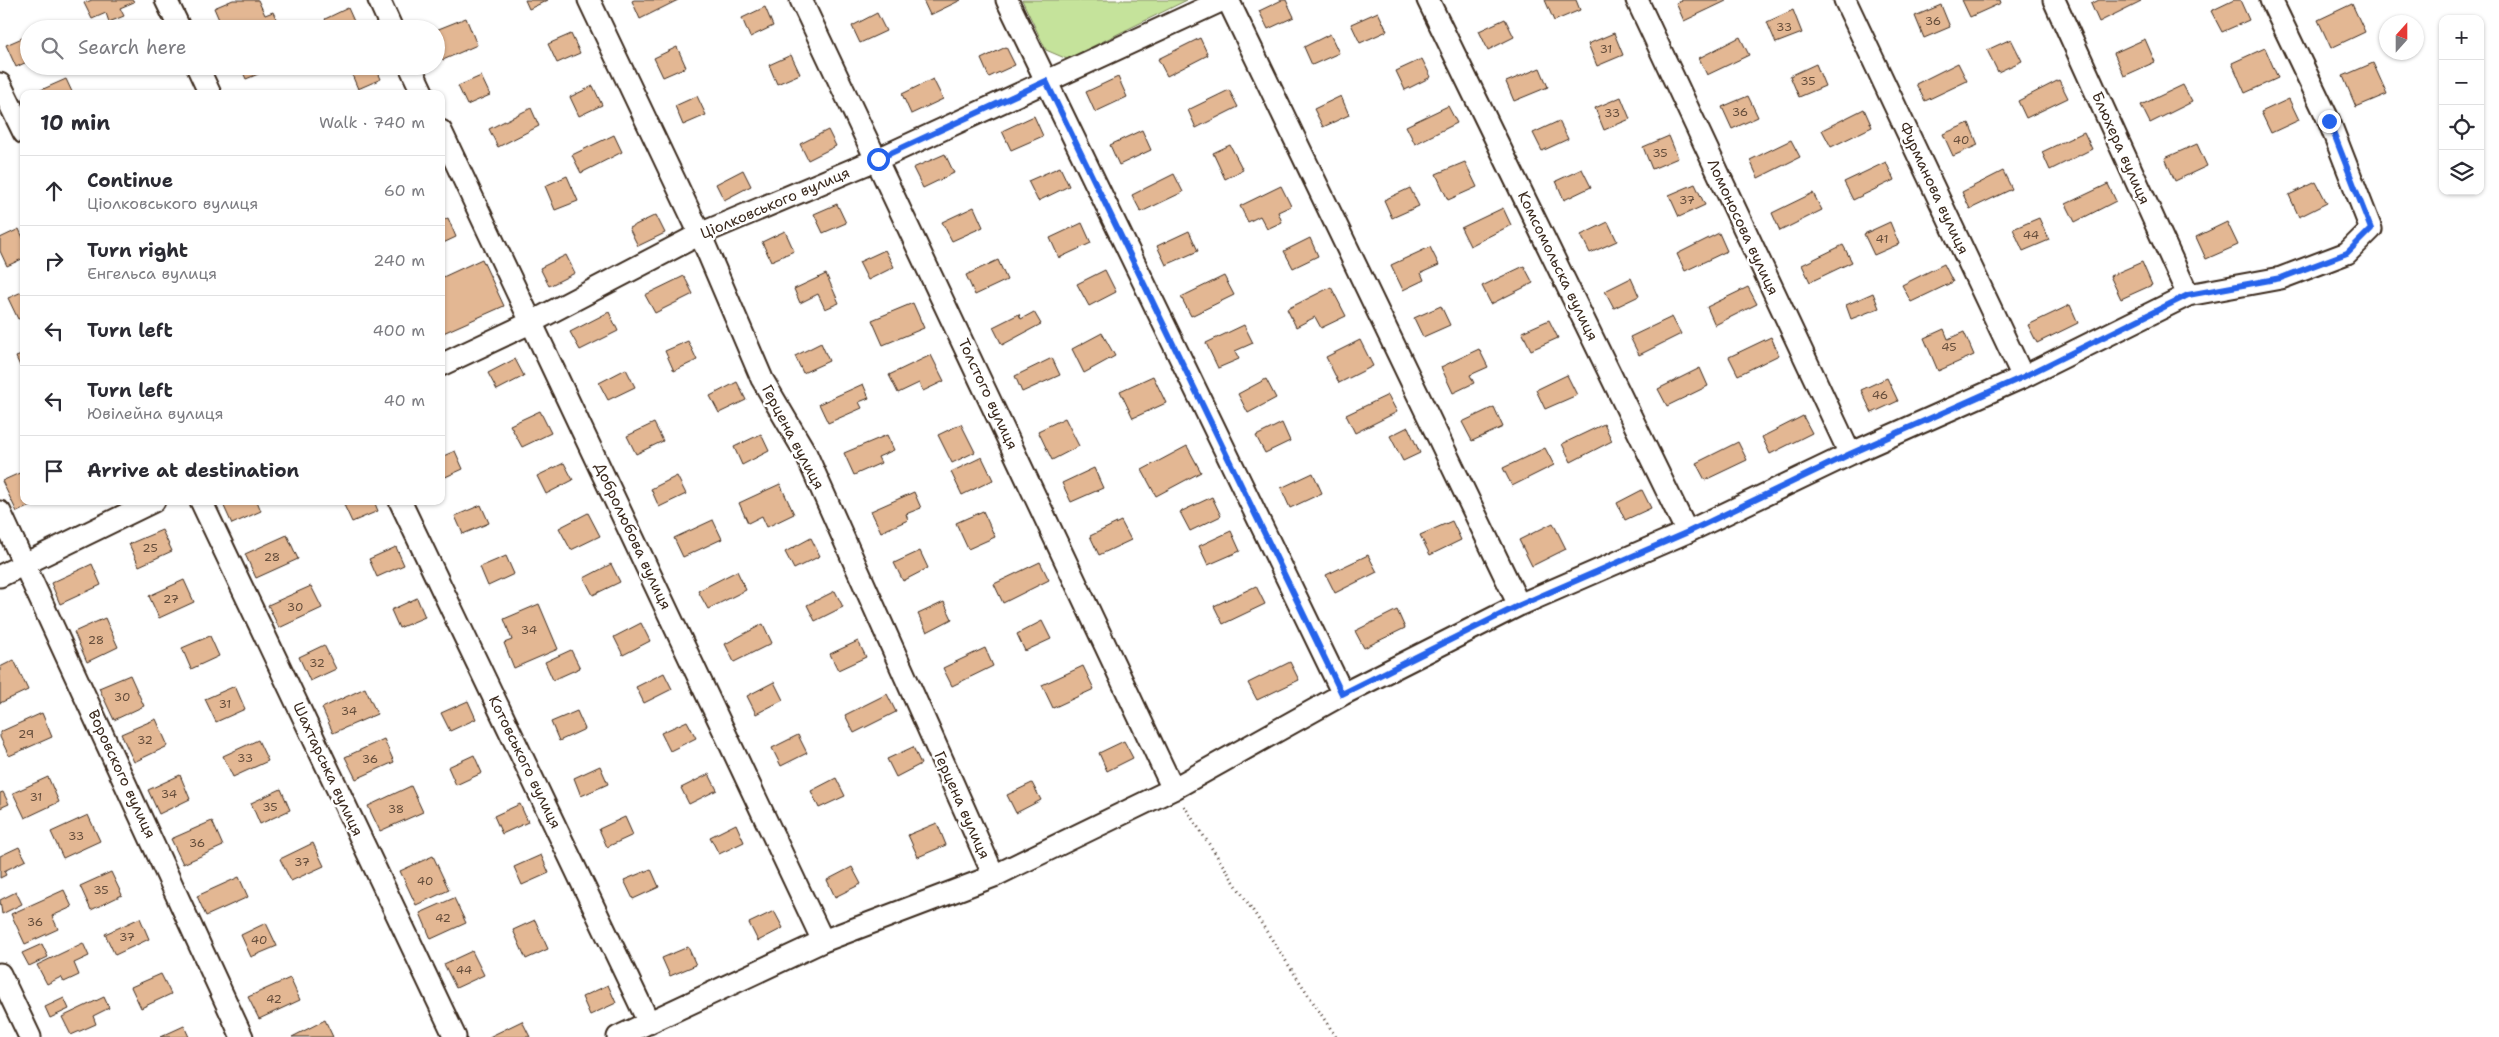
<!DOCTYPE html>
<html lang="en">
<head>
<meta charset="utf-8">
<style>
	:root { --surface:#fff; --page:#f2f2f3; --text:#2b2b33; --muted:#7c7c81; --line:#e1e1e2 }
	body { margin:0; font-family:"Shantell Sans",sans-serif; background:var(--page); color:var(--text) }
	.controls { position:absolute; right:15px; top:15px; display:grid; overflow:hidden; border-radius:10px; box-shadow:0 1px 4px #0004 }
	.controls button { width:45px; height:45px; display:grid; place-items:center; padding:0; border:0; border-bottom:1px solid var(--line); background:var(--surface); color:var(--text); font:25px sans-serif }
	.compass { position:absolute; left:2379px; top:15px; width:45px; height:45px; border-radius:50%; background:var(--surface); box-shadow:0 1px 4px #0004; rotate:21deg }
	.stop { position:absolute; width:15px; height:15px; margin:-11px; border:4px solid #2563eb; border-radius:50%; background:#fff }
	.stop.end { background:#2563eb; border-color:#fff; box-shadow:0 1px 5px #0008 }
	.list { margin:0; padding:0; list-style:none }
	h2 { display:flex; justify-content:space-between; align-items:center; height:65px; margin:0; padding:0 20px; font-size:21px }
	h2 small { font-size:16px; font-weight:400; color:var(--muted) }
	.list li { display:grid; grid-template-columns:32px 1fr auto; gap:15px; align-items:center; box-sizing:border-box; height:70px; padding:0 20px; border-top:1px solid var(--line) }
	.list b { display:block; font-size:19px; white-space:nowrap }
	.list p { margin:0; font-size:16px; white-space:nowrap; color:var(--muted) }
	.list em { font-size:16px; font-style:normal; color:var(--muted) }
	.icon { flex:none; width:28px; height:28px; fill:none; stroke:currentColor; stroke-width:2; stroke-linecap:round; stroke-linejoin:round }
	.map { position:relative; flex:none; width:2499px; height:1037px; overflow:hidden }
	.search { position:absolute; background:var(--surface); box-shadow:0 1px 4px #0004; left:20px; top:20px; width:425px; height:55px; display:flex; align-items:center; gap:12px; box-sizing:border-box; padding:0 18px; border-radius:28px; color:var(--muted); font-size:19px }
	.panel { position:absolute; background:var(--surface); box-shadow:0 1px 4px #0004; left:20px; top:90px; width:425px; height:415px; border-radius:10px }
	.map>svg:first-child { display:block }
</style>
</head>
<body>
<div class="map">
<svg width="2499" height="1037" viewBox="0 0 2499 1037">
	<rect width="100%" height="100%" fill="#fff"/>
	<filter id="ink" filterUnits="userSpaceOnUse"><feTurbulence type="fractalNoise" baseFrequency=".02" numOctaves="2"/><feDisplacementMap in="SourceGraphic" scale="10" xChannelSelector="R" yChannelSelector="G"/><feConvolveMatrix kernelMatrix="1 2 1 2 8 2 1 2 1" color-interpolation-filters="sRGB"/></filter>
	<g filter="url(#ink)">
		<path fill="#c5e39b" stroke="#80865c" d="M1022 0H1187L1067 59 1046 50Z"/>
		<path fill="#e3b793" stroke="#3b2a1e" d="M92 0H133L134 2 120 8 124 16 109 22 106 13 92 19 84 3Z
			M233 0H258L265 15 273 12 281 29H223L214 8Z
			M525 0H548L529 9Z
			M634 0H678L640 19 632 1Z
			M923 0H961L930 15Z
			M1282 0H1286L1294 17 1268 29 1259 11Z
			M1545 0H1576L1580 10 1554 21Z
			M1683 0H1726V1L1684 21 1676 3Z
			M1962 0H2000L2001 3 1970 17Z
			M2099 0H2140L2141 1 2099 22 2091 4Z
			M2234 0H2240L2249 20 2222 32 2211 11Z
			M2352 4 2365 32 2331 48 2318 20Z
			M1941 5 1950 27 1924 38 1915 16Z
			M765 7 773 26 750 37 742 18Z
			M348 8 357 28 330 29 325 19Z
			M1793 10 1802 33 1776 43 1767 22Z
			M1378 12 1387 31 1360 43 1351 24Z
			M877 13 886 31 860 43 852 26Z
			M466 18 477 45 443 60 436 44V30Z
			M1505 19 1514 37 1488 50 1479 31Z
			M1614 33 1623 55 1597 66 1588 44Z
			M571 34 580 53 557 63 548 44Z
			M1330 34 1339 53 1312 65 1304 47Z
			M29 35V61L16 67 6 45Z
			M1740 37 1749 55 1707 75 1699 58Z
			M1200 38 1208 55 1167 76 1158 59Z
			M2011 39 2022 61 1998 72 1987 50Z
			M2145 39 2155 62 2124 76 2114 53Z
			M677 47 686 67 663 77 654 58Z
			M1006 47 1015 65 989 77 981 59Z
			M2265 48 2278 78 2245 93 2232 63Z
			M791 55 800 74 777 84 769 65Z
			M1422 59 1431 77 1405 90 1396 71Z
			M1958 63 1967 81 1925 101 1916 84Z
			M2373 63 2387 94 2356 107 2343 76Z
			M1816 64 1825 86 1799 97 1790 76Z
			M133 66H145L135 71Z
			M240 66H272L273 68 246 79Z
			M359 66H375L381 79 358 89 350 70Z
			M1540 68 1548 87 1514 101 1506 82Z
			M481 76 490 95 467 105 458 86Z
			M1118 77 1127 97 1095 112 1086 92Z
			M66 79 73 94H32Z
			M933 79 943 99 911 114 902 94Z
			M2059 80 2068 98 2026 118 2018 101Z
			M2183 85 2192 102 2150 123 2141 105Z
			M593 86 602 105 579 116 570 97Z
			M180 89 182 94H169Z
			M1229 90 1238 107 1196 128 1188 110Z
			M697 96 706 115 683 125 675 106Z
			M1341 96 1349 115 1323 127 1314 109Z
			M1748 96 1758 117 1732 129 1722 107Z
			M1621 97 1630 119 1604 130 1595 108Z
			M2289 99 2299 120 2271 133 2261 112Z
			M1448 106 1457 123 1415 144 1406 126Z
			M531 108 539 126 498 147 489 129Z
			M1864 109 1872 127 1831 147 1822 130Z
			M1034 116 1043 136 1011 150 1002 131Z
			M1559 121 1568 139 1542 151 1533 133Z
			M1969 123 1978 145 1953 156 1943 134Z
			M828 130 836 146 808 160 800 144Z
			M1142 130 1151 150 1119 165 1110 145Z
			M2084 132 2092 149 2050 170 2042 152Z
			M614 135 622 152 581 173 572 155Z
			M1669 136 1678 158 1652 169 1643 147Z
			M1791 140 1800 157 1758 178 1750 160Z
			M2197 144 2207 166 2175 181 2165 158Z
			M1230 145 1243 170 1225 179 1213 153Z
			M945 154 954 173 923 188 913 168Z
			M1465 162 1477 187 1448 200 1436 174Z
			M1886 162 1894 180 1853 200 1844 182Z
			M1060 167 1069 186 1038 201 1028 181Z
			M1582 169 1591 187 1564 200 1556 181Z
			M743 170 751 186 724 200 716 184Z
			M2003 171 2012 189 1970 209 1962 192Z
			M1174 174 1183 192 1141 212 1132 195Z
			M567 176 578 201 555 210 545 186Z
			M2316 182 2327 203 2299 217 2289 195Z
			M1695 184 1705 205 1679 217 1669 195Z
			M2108 184 2116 201 2075 222 2066 204Z
			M1281 186 1291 206 1278 212 1282 222 1267 229 1260 216 1248 222 1240 206Z
			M1410 188 1419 206 1392 218 1384 200Z
			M1813 193 1822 210 1780 231 1772 213Z
			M837 204 846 223 823 233 814 214Z
			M974 207 983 227 952 241 942 222Z
			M1503 208 1511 225 1470 246 1461 228Z
			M656 215 665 233 638 246 629 228Z
			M448 218 456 237 441 244V221Z
			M2039 218 2049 240 2023 251 2013 229Z
			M1608 222 1617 241 1590 253 1581 235Z
			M1890 222 1899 244 1874 255 1864 234Z
			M2227 222 2238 245 2206 259 2196 237Z
			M1082 223 1091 243 1059 258 1050 238Z
			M19 229 24 240V258L7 266 0 251V238Z
			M785 231 794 251 771 261 762 242Z
			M1189 231 1198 251 1166 265 1157 246Z
			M1719 233 1727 251 1685 271 1677 254Z
			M1310 238 1318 256 1293 268 1284 251Z
			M1843 245 1852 262 1810 282 1802 265Z
			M1430 247 1439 265 1421 273 1424 280 1403 290 1391 265Z
			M885 250 894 267 868 280 859 262Z
			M566 255 575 273 549 286 540 268Z
			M482 259 504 306 441 334V278Z
			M998 260 1007 280 975 295 966 275Z
			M2142 262 2152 285 2121 299 2110 276Z
			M1944 264 1953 282 1911 302 1902 285Z
			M1524 266 1533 283 1491 304 1482 286Z
			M1105 270 1116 292 1089 306 1077 284Z
			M826 274 839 303 825 309 818 294 800 303 794 289Z
			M684 276 693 294 655 313 645 295Z
			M1224 276 1234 295 1191 316 1181 297Z
			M1631 278 1639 296 1614 308 1605 291Z
			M1331 287 1346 316 1321 328 1315 317 1296 327 1287 309Z
			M1748 287 1757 304 1715 325 1707 307Z
			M24 291V317L18 319 8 298Z
			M1873 293 1879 308 1851 319 1846 305Z
			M913 303 924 328 883 345 872 320Z
			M2070 305 2078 323 2037 343 2028 325Z
			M1441 306 1450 325 1423 337 1414 318Z
			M609 312 618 331 580 350 570 332Z
			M1034 312 1041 324 1002 345 993 327 1019 314 1021 319Z
			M1672 317 1681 334 1639 355 1630 337Z
			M1549 320 1558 338 1531 350 1522 332Z
			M1244 325 1253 343 1235 351 1239 359 1218 368 1206 343Z
			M1944 329 1948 339 1964 332 1974 355 1938 371 1924 338Z
			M1102 333 1115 356 1084 373 1072 349Z
			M1771 337 1779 355 1738 375 1729 357Z
			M1360 340 1373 366 1339 383 1326 357Z
			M688 341 697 360 674 371 665 351Z
			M821 343 829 361 803 373 795 356Z
			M1479 349 1488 367 1470 375 1474 383 1453 393 1441 367Z
			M24 354V375L16 357Z
			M931 355 944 381 923 391 919 383 898 393 889 375Z
			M1052 358 1060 375 1022 392 1015 376Z
			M515 359 524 376 497 390 488 373Z
			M1700 368 1708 386 1667 406 1658 389Z
			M626 369 635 387 608 400 599 383Z
			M1567 375 1577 395 1545 409 1536 390Z
			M1153 376 1166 403 1133 418 1120 391Z
			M1887 378 1898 401 1872 413 1861 390Z
			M1266 379 1276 398 1248 413 1238 394Z
			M737 382 746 400 719 413 710 396Z
			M863 384 869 398 859 402 862 408 828 423 819 404Z
			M1388 395 1397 412 1355 433 1346 415Z
			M1494 407 1503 427 1472 441 1462 422Z
			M540 411 551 433 522 447 510 425Z
			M1803 416 1812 433 1770 454 1762 437Z
			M1065 418 1079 446 1052 460 1038 431Z
			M654 423 663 441 636 454 627 436Z
			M1282 423 1290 441 1265 453 1256 436Z
			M961 424 975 452 952 463 938 435Z
			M1604 424 1612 441 1571 462 1562 444Z
			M1408 427 1420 453 1403 461 1390 436Z
			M761 434 769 451 742 465 734 447Z
			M887 435 894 450 878 457 881 463 854 475 844 453Z
			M1738 442 1747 460 1705 480 1696 463Z
			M1187 446 1201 472 1156 496 1142 470Z
			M1545 448 1554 465 1512 486 1503 468Z
			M455 451 463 469 441 479V457Z
			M982 457 993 480 962 495 951 472Z
			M564 463 573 480 546 494 537 476Z
			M1094 468 1103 488 1071 502 1062 483Z
			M24 471V501H41L17 512 2 481Z
			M1313 473 1322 493 1290 508 1281 488Z
			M677 476 686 494 659 507 651 489Z
			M780 484 794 514 767 527 762 516 748 523 739 503Z
			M1642 490 1651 508 1625 520 1617 503Z
			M914 492 921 508 906 514 908 520 881 532 871 511Z
			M1212 497 1221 516 1190 531 1180 512Z
			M257 501 261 511 232 524 222 502Z
			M351 501H374L378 511 352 522 344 505Z
			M481 505 489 523 463 534 455 516Z
			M983 511 995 537 968 549 956 523Z
			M588 513 600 536 571 550 559 528Z
			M713 520 722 539 683 557 674 538Z
			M1121 521 1131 540 1099 555 1090 536Z
			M1452 521 1461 540 1430 555 1420 535Z
			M1553 523 1566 549 1532 566 1519 540Z
			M162 530 172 551 139 566 129 544Z
			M1231 531 1240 551 1208 565 1199 546Z
			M287 535 298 559 256 578 245 554Z
			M811 538 820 556 794 569 785 552Z
			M396 547 404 565 377 577 369 559Z
			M920 551 928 568 903 581 894 563Z
			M1368 555 1377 572 1335 593 1326 575Z
			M506 556 514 574 488 586 480 567Z
			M1040 562 1049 580 1003 603 994 584Z
			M92 564 101 585 60 604 51 583Z
			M611 564 620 582 593 595 584 578Z
			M737 571 746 590 708 609 698 591Z
			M184 580 194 602 159 618 149 596Z
			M311 586 322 608 279 628 268 605Z
			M1256 586 1265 604 1223 624 1214 606Z
			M835 591 843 607 815 621 807 605Z
			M417 598 425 617 399 628 391 610Z
			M944 602 952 619 927 632 918 614Z
			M539 604 558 649 514 668 504 643 512 640 504 619Z
			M1397 610 1405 628 1364 648 1355 631Z
			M105 618 118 647 87 662 74 632Z
			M1042 621 1051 639 1025 651 1017 634Z
			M641 623 650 641 623 655 614 637Z
			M763 624 772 643 734 662 725 644Z
			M210 636 219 656 191 669 182 648Z
			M858 641 866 657 838 670 830 654Z
			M324 645 336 669 310 681 299 657Z
			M985 648 993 666 952 686 943 668Z
			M571 650 580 668 553 680 545 662Z
			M14 660 28 690 0 703V667Z
			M1290 662 1299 680 1257 700 1248 683Z
			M1083 666 1094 689 1053 708 1042 685Z
			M664 673 672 689 644 703 636 687Z
			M130 675 144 706 114 720 99 688Z
			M774 682 783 700 756 714 747 696Z
			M235 686 245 709 216 722 205 699Z
			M365 688 377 714 333 733 322 708Z
			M887 694 896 712 854 733 845 715Z
			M468 701 476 719 450 731 441 713Z
			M577 711 585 729 559 741 551 722Z
			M42 713 52 737 9 756 0 737V732Z
			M156 719 168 746 134 762 121 734Z
			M687 721 696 738 670 751 661 733Z
			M798 735 807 753 781 766 772 748Z
			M384 739 394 762 356 779 345 757Z
			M258 740 268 761 233 777 223 756Z
			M1124 741 1133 758 1107 771 1099 753Z
			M913 747 921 764 896 777 887 759Z
			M474 755 482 773 456 785 448 767Z
			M600 766 608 784 581 796 574 778Z
			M709 774 717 790 689 804 681 788Z
			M180 775 190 799 159 814 148 790Z
			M48 777 59 802 25 818 13 793Z
			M836 778 845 796 819 808 811 791Z
			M1032 783 1041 800 1016 813 1007 795Z
			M411 786 423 812 380 831 368 806Z
			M281 789 290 810 260 824 251 803Z
			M3 792 9 804 0 808V793Z
			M520 804 528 822 502 834 494 816Z
			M88 815 100 841 63 858 51 832Z
			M625 817 633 835 607 847 599 829Z
			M212 821 223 846 183 864 171 839Z
			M937 823 946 845 918 857 908 835Z
			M736 824 744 842 719 854 710 837Z
			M313 843 324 866 291 881 280 859Z
			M19 847 26 860 4 871 6 875 0 878V856Z
			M541 855 549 873 522 885 514 867Z
			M433 856 449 890 416 905 400 871Z
			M852 867 861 884 835 897 827 880Z
			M651 869 659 887 633 899 624 880Z
			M111 872 122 895 91 910 80 886Z
			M239 877 248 897 206 916 197 896Z
			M64 890 72 907 52 916 58 929 25 944 11 914Z
			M16 892 22 904 2 914 0 900Z
			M454 898 466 923 431 939 420 913Z
			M774 911 783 928 758 941 749 923Z
			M140 918 149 939 115 955 105 934Z
			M535 920 548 949 526 959 513 930Z
			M266 923 277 946 251 957 241 935Z
			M83 943 89 956 74 963 79 975 64 982 61 977 47 984 37 965Z
			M42 944 48 957 29 966 22 953Z
			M688 947 696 965 670 976 662 958Z
			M472 951 484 975 456 988 444 964Z
			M161 974 171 994 141 1008 131 987Z
			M290 978 300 1000 259 1019 248 997Z
			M608 985 616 1003 590 1015 582 997Z
			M104 997 109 1008 93 1016 96 1024 71 1035 62 1017Z
			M64 998 69 1009 50 1018 45 1007Z
			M325 1020 333 1037H292Z
			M522 1021 530 1037H489Z
			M184 1026 189 1037H160Z"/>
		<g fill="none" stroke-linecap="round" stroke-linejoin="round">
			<g stroke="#3b2a1e" stroke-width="25">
				<path id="minor" d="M166 0 180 29
					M379 0 392 29
					M589 0 700 234 762 379 806 454 994 876
					M801 0 1173 789
					M1007 0 1343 694
					M1228 0 1519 605
					M1428 0 1687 532
					M1637 0 1850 454
					M1845 0 2023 377
					M2054 0 2188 295
					M197 66 210 94
					M410 66 423 94
					M0 84 24 133
					M441 131 823 941
					M441 365 532 322 700 234 878 159 1223 0
					M201 501 455 1037
					M400 501 649 1023
					M0 512 242 1037
					M0 576 154 501
					M0 974 30 1037
					M618 1037 823 941 994 876 1173 789 1343 694 1519 605 1687 532 1850 454 2023 377 2188 295 2281 278 2347 253 2371 229 2329 121 2271 0"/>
			</g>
			<path stroke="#3b2a1e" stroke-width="3" stroke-dasharray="1 4" stroke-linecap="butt" d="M1184 806 1336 1037"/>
			<use href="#minor" stroke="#fff" stroke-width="21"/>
		</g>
	</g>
	<g fill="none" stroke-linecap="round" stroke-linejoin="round" filter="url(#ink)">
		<path stroke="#2563eb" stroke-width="6" d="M878 159 1046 81 1342 694 1520 605 1688 532 1850 454 2023 377 2188 295 2281 278 2347 253 2371 229 2329 121"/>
	</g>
	<g text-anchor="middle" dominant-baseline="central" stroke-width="5" stroke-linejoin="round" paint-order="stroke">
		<g font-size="12" fill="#654d3b">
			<text x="1933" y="21">36</text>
			<text x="1784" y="27">33</text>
			<text x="1606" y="49">31</text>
			<text x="1808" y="81">35</text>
			<text x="1740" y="112">36</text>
			<text x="1612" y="113">33</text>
			<text x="1961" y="140">40</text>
			<text x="1660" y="153">35</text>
			<text x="1687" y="200">37</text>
			<text x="2031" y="235">44</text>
			<text x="1882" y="239">41</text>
			<text x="1949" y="347">45</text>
			<text x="1880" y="395">46</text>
			<text x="150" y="548">25</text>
			<text x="272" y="557">28</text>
			<text x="171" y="599">27</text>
			<text x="295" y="607">30</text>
			<text x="529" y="630">34</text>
			<text x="96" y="640">28</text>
			<text x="317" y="663">32</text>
			<text x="122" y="697">30</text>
			<text x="225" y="704">31</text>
			<text x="349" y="711">34</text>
			<text x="26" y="734">29</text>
			<text x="145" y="740">32</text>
			<text x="245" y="758">33</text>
			<text x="370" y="759">36</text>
			<text x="169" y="794">34</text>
			<text x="36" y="797">31</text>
			<text x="270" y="807">35</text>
			<text x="396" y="809">38</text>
			<text x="76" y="836">33</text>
			<text x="197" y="843">36</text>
			<text x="302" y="862">37</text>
			<text x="425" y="881">40</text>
			<text x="101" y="890">35</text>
			<text x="443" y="918">42</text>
			<text x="35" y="922">36</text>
			<text x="127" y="937">37</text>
			<text x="259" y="940">40</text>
			<text x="464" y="970">44</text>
			<text x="274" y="999">42</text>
		</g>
		<g font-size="15" fill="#3b2a1e" stroke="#fff">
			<text transform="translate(2121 148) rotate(66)">Блюхера вулиця</text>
			<text transform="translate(1934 188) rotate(65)">Фурманова вулиця</text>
			<text transform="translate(775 203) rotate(-23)">Ціолковського вулиця</text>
			<text transform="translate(1743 227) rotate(65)">Ломоносова вулиця</text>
			<text transform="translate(1558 266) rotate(64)">Комсомольска вулиця</text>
			<text transform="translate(988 394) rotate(65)">Толстого вулиця</text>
			<text transform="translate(793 437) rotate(62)">Герцена вулиця</text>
			<text transform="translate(633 536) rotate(65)">Добролюбова вулиця</text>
			<text transform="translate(525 762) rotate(64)">Котовського вулиця</text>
			<text transform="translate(328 769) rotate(65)">Шахтарська вулиця</text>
			<text transform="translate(122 774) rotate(65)">Воровского вулиця</text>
			<text transform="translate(962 805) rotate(66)">Герцена вулиця</text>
		</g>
	</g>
</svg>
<div class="controls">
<button>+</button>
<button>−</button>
<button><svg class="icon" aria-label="locate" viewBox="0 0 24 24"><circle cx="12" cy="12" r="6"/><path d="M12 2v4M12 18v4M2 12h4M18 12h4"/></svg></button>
<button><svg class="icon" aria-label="layers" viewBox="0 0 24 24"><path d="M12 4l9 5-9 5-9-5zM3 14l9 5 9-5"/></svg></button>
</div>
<svg class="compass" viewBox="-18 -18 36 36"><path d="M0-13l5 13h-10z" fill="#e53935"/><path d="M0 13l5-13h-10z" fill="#7c7c81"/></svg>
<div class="stop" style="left:878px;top:159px"></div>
<div class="stop end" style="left:2329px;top:121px"></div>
<div class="search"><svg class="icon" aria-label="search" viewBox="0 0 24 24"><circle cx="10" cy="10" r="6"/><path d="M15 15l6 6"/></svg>Search here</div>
<section class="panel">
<h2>10 min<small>Walk · 740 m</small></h2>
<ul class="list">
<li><svg class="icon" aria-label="ahead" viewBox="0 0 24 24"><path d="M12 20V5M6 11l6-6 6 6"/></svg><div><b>Continue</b><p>Ціолковського вулиця</p></div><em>60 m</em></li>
<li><svg class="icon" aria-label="right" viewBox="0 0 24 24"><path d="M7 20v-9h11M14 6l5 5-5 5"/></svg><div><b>Turn right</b><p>Енгельса вулиця</p></div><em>240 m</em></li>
<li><svg class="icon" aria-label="left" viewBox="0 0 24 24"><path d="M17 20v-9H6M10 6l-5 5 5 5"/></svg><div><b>Turn left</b></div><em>400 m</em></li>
<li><svg class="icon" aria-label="left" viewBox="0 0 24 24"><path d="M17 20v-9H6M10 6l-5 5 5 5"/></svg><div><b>Turn left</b><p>Ювілейна вулиця</p></div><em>40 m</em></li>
<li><svg class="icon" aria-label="arrive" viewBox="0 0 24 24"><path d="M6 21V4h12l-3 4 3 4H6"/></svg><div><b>Arrive at destination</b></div></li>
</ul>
</section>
</div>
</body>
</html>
